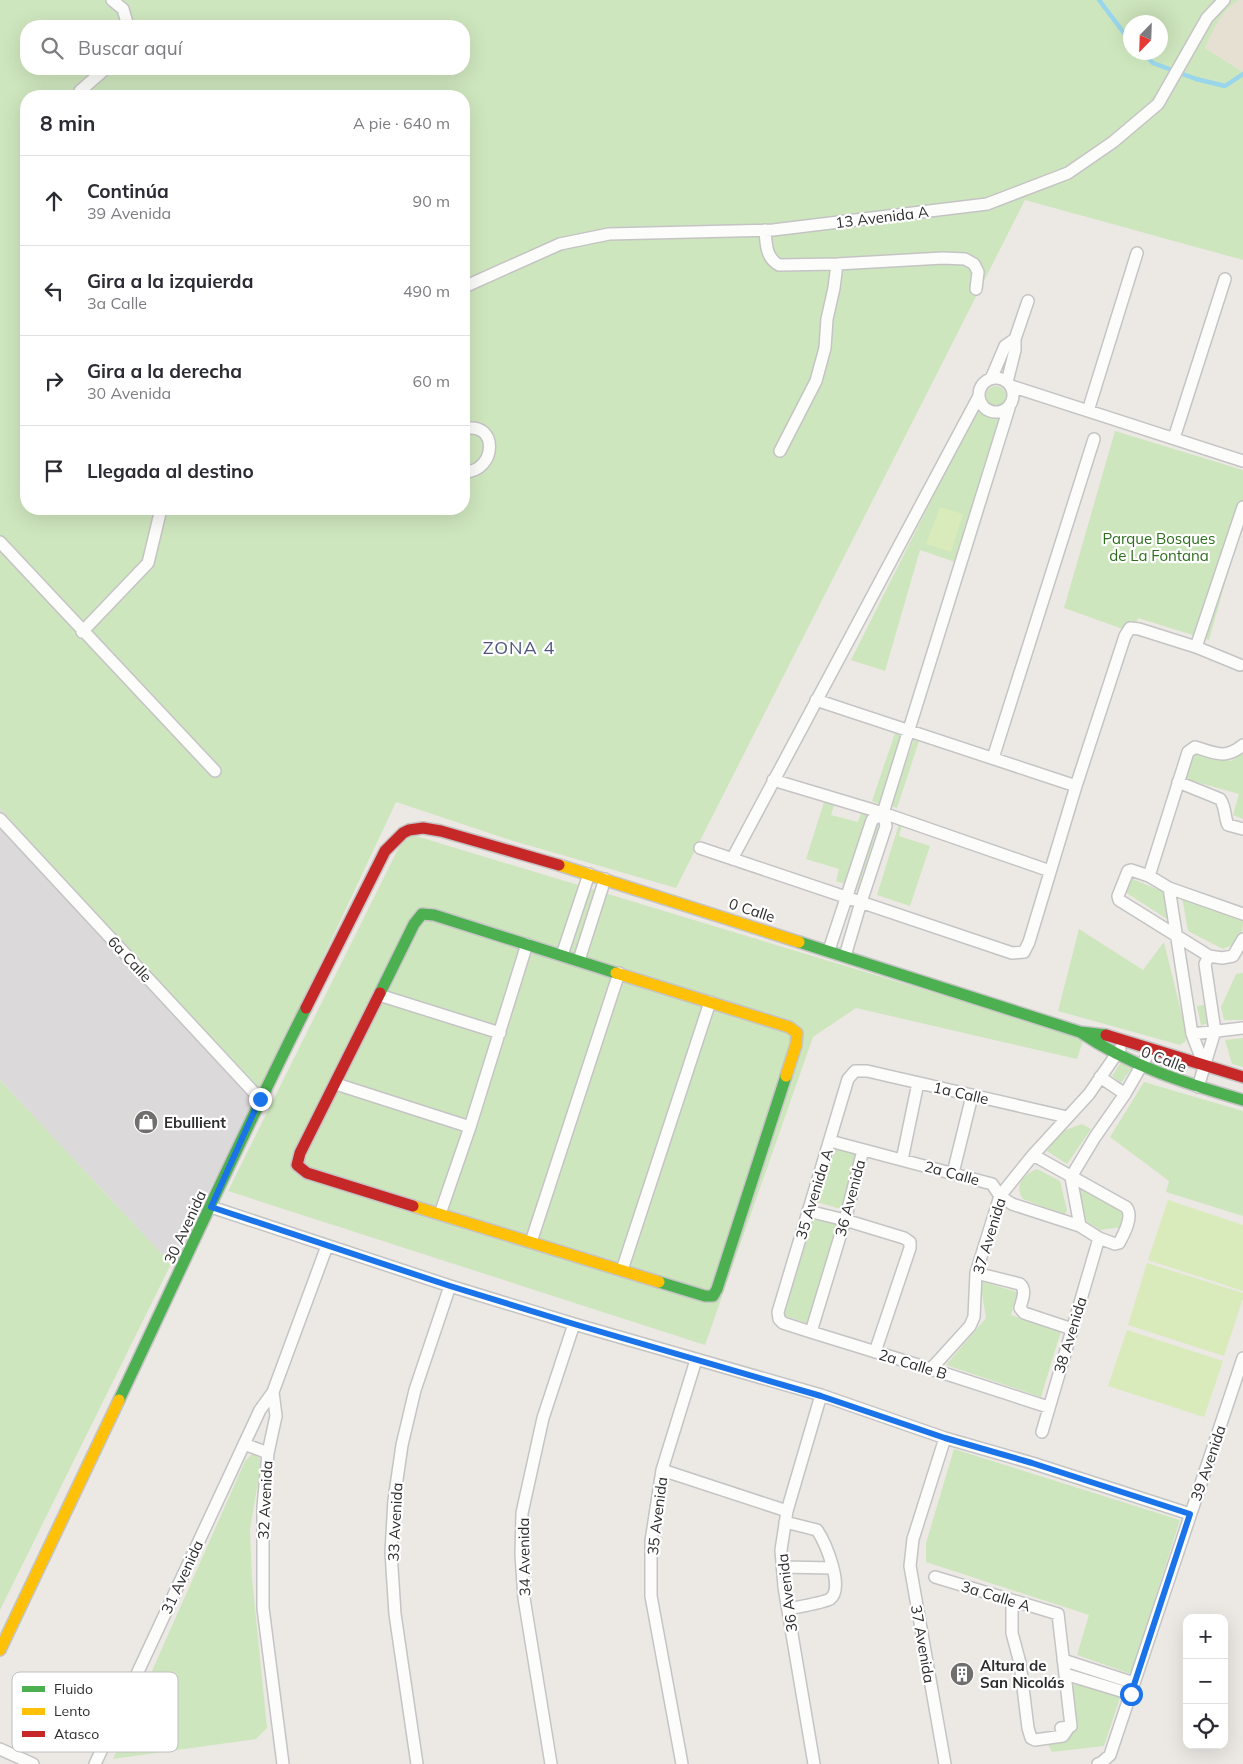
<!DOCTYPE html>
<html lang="es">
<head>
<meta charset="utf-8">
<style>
	:root { --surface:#fff; --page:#f7f7f7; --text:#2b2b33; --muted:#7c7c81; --line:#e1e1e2 }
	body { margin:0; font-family:Mulish,sans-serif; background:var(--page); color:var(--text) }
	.controls { position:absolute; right:15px; bottom:15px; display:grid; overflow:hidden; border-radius:10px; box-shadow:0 5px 20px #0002 }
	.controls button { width:45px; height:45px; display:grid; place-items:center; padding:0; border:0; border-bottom:1px solid var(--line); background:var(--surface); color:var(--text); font:25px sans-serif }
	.compass { position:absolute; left:1123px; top:15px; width:45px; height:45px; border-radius:50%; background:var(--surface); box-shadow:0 5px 20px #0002; rotate:203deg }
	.stop { position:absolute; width:15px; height:15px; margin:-11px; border:4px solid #1a73e8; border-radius:50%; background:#fff }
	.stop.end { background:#1a73e8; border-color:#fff; box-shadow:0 1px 5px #0008 }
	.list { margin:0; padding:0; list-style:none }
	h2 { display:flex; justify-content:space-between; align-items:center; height:65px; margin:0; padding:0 20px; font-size:21px }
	h2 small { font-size:16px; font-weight:400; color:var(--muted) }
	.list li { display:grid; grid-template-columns:32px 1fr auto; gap:15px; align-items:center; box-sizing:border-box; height:90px; padding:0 20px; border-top:1px solid var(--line) }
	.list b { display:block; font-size:19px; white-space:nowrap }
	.list p { margin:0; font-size:16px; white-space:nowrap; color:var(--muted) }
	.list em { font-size:16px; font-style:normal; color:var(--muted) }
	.icon { flex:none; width:28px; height:28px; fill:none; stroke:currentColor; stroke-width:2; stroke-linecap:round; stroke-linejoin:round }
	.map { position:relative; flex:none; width:1243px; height:1764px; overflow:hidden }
	.search { position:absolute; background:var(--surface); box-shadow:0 5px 20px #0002; left:20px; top:20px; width:450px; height:55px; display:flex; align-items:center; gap:12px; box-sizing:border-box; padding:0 18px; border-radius:20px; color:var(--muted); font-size:19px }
	.panel { position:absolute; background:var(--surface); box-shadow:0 5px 20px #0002; left:20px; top:90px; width:450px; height:425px; border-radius:20px }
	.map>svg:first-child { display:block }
</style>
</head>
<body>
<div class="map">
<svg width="1243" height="1764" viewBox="0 0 1243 1764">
	<rect width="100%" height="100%" fill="#ece8e4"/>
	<path fill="#dcd9db" d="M0 808 258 1096 171 1264 0 1080Z"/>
	<path fill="#e6e0d3" d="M1239 0H1243V72L1205 48 1215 24 1233 3Z"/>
	<path fill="#cee6be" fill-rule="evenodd" d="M0 0H1239C1222 10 1213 30 1205 48L1243 72V260L1025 200 676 888 510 840 396 802 258 1096 0 808ZM1130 22H1160V52H1130ZM26 26H464V69H26ZM26 96H464V509H26Z
		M986 396a10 10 0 1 1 20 0a10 10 0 1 1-20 0Z
		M978 407C984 414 990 416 1000 416L955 562 920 550 885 671 851 660Z
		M1115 431 1243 470V519L1209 640 1138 618 1134 633 1064 608Z
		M896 730 904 732 880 804 872 801Z
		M915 736 920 738 897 808 891 806Z
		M1195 750 1231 761 1243 753V819L1233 815 1239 794 1186 779Z
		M825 799 835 802 831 815 858 822 862 810 869 812 845 884 836 881 839 869 806 859Z
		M879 820 878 828 857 891 853 890 874 826Z
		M899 824 902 825 899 836 930 846 910 906 877 895Z
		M406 833 1084 1038 1077 1059 856 1008 813 1037 705 1345 228 1191Z
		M1130 878 1165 892 1170 921 1125 892Z
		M1182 897 1243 918C1243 937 1241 942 1223 949L1188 931Z
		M1079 929 1143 970 1164 942 1186 1032V1041L1180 1045 1058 1011Z
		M1243 973V1020H1224L1221 1007 1236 974Z
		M1204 1005 1207 1024 1201 1025 1197 1006Z
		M1243 1038V1067L1232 1064 1225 1040Z
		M1121 1062 1131 1069 1121 1083 1112 1076Z
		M0 1080 171 1264 0 1610Z
		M1144 1082 1243 1111V1216L1166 1192 1169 1181 1110 1137Z
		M1082 1124 1091 1129 1067 1164 1047 1151 1060 1132Z
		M836 1147 858 1152 841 1209 817 1202Z
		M1037 1169 1060 1181 1067 1210 1065 1215 1023 1199C1013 1186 1024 1174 1037 1169Z
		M1085 1189 1122 1212V1227L1100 1230 1086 1221 1078 1191Z
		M812 1214 838 1222 807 1323 779 1314Z
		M980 1281 1017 1292 1011 1315 1061 1331 1041 1397 946 1365 986 1318Z
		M954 1449 1180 1520 1131 1674 1077 1655 1089 1615 926 1562V1543Z
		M252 1454 260 1458V1471L250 1529 252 1578 267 1728 256 1739 113 1759 245 1461Z
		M1078 1681 1121 1695 1104 1746 1052 1752 1047 1743 1075 1718 1072 1687Z"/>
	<path fill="#d9eabb" d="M940 507 963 514 951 552 926 544Z
		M1168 1200 1243 1225V1291L1148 1260Z
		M1147 1263 1243 1293V1298L1224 1356 1128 1325Z
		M1127 1330 1223 1361 1204 1417 1108 1386Z"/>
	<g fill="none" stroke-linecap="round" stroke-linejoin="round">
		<path stroke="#99d6ec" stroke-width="4.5" d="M1099 0 1130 41
			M1142 52 1153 63 1196 79 1225 86 1243 74"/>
		<g stroke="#c5c4c5" stroke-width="14">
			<path id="street" d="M112 0 123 9 128 26
				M79 96 80 91 105 69
				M765 230C766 244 766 258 779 265L837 264 943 258 965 259 974 264 978 272 976 289
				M464 287 560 244 609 234 773 230 987 204 1068 173 1113 142 1158 104 1207 18 1224 0
				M979 395a17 17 0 1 1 34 0a17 17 0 1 1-34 0Z
				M991 379 1005 346 1015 339
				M1007 382 1015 350V339L1028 301
				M1011 386 1243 461
				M1088 411 1137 253
				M464 429C498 420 498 471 464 472
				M1174 438 1225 279
				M780 451 816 381 825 348 827 319 834 288 837 264
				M0 542 215 771
				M82 632 148 563 161 509
				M1196 647 1243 507
				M816 700 1076 786
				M993 758 1094 439
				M773 780 883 813 1050 871
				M1178 782 1220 799C1226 807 1224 816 1228 825L1243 829
				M0 819 260 1099
				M700 848 1012 953 1024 952 1029 942 1076 786 1125 636 1130 628 1139 629 1196 647 1240 665
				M732 859 979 396
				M1149 876 1188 752 1195 747C1216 753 1225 760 1243 745
				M1169 888 1192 1034 1204 1065
				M829 950 872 820 883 813
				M562 955 589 874
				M845 956 861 902 886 826 883 813 1009 408
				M1209 956 1119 900 1118 896 1128 871 1131 870 1149 876 1169 888 1243 914
				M579 960 605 879
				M379 995 500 1033
				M1192 1034 1243 1028
				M1100 1077 1125 1094
				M336 1084 470 1127
				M1198 1087 1215 1031 1205 964 1209 956 1222 958 1233 956 1243 939
				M830 1141 992 1184 1000 1196 1012 1204 1080 1226 1099 1238 1115 1244 1119 1243C1124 1234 1134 1216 1126 1207L1033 1155
				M902 1160 918 1083
				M953 1173 972 1096
				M211 1207 450 1286 574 1324 821 1395 945 1438 1032 1463 1190 1514
				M808 1211 845 1220 904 1238 910 1242V1248L875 1352
				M440 1214 470 1127 527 944
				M1080 1226 1071 1177 1095 1137 1125 1094 1151 1049
				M531 1242 619 973
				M622 1270 710 1002
				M976 1273 1020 1284C1027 1290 1022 1300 1020 1308L1024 1313 1072 1329
				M811 1332 845 1220 863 1150
				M931 1369 970 1326 974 1317 976 1273 1000 1196 1033 1155 1089 1094 1120 1049
				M1048 1407 931 1369 811 1332 783 1323 779 1319 778 1312 848 1079 855 1071H867L1067 1117
				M1042 1432 1099 1238
				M244 1444 268 1453
				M662 1470 787 1511
				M785 1522 817 1530C825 1542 845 1588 830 1599 823 1603 797 1607 788 1609
				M783 1567 833 1568
				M935 1577 1058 1614 1071 1726 1069 1727 1061 1728
				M1012 1600V1633L1020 1663 1028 1728 1031 1738 1035 1740 1063 1736 1069 1727
				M1063 1660 1134 1683
				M1065 1674 1131 1694
				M0 1749 33 1764
				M95 1764 260 1410 273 1392
				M283 1764 263 1608V1507L268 1453 276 1416 273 1392 327 1246
				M417 1764 395 1614 391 1552 394 1500 402 1445 415 1390 450 1286
				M551 1764 524 1598 521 1555 522 1513 543 1418 574 1324
				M682 1764 651 1596V1541L662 1470 696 1360
				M814 1764 784 1587 781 1550 787 1511 821 1395
				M945 1764 910 1566 913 1539 945 1438
				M1098 1764 1101 1763 1110 1755 1243 1358"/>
		</g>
		<g stroke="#c5c4c5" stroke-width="14">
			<path id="fast" d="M422 914 434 915 616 973
				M799 942 1080 1032 1106 1035
				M380 993 414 924 422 914
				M1080 1032C1130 1066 1185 1083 1243 1100
				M659 1282 705 1296H713L717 1289 786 1076
				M119 1400C181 1269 241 1137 306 1008"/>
		</g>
		<g stroke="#c5c4c5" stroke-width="14">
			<path id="slow" d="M559 865 799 942
				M616 973 789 1027 797 1033 796 1045 786 1076
				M413 1206 659 1282
				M0 1650 119 1400"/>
		</g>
		<g stroke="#c5c4c5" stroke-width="14">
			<path id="jam" d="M380 993 300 1153 297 1165 307 1173 413 1206
				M306 1008 385 851 403 833 409 830 423 828 441 831 559 865
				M1106 1035 1243 1077"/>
		</g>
		<use href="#street" stroke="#fcfcfb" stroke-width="11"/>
		<use href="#fast" stroke="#4caf50" stroke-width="11"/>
		<use href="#slow" stroke="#ffc107" stroke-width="11"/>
		<use href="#jam" stroke="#c62828" stroke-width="11"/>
	</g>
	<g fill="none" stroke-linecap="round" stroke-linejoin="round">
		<path stroke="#1a73e8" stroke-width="6" d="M260 1099 211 1207 450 1286 574 1324 821 1396 945 1438 1032 1463 1190 1514 1131 1694"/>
	</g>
	<defs>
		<g id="shop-disc" transform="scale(1.25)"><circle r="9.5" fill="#706f6e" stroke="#fff"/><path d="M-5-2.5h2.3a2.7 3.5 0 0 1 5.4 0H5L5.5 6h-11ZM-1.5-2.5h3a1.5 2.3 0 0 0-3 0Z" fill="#fff"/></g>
		<g id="building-disc" transform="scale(1.25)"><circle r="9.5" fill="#706f6e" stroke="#fff"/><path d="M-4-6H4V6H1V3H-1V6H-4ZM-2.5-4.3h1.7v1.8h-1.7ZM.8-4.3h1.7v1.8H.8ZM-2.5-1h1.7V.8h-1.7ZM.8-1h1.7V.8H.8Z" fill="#fff"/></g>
	</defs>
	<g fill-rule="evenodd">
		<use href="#shop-disc" x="146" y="1122"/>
		<use href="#building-disc" x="962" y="1674"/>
	</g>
	<g text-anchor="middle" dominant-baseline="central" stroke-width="4.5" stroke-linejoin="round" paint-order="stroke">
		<g font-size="15" fill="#2e2e2e" stroke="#fff">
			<text transform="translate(882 217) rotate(-7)">13 Avenida A</text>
			<text transform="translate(752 910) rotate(18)">0 Calle</text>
			<text transform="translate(130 959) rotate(47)">6a Calle</text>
			<text transform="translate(1164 1059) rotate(21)">0 Calle</text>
			<text transform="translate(961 1093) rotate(13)">1a Calle</text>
			<text transform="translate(952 1173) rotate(15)">2a Calle</text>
			<text transform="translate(814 1194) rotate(-73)">35 Avenida A</text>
			<text transform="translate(850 1198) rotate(-75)">36 Avenida</text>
			<text transform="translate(185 1227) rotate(-65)">30 Avenida</text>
			<text transform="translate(989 1236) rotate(-73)">37 Avenida</text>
			<text transform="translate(1070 1335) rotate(-73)">38 Avenida</text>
			<text transform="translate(913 1364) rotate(17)">2a Calle B</text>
			<text transform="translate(1208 1463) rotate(-71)">39 Avenida</text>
			<text transform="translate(265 1500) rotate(-87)">32 Avenida</text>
			<text transform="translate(657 1516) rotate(-83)">35 Avenida</text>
			<text transform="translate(395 1522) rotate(-87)">33 Avenida</text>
			<text transform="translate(524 1557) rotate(-91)">34 Avenida</text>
			<text transform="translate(182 1577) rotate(-65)">31 Avenida</text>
			<text transform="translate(787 1593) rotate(-97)">36 Avenida</text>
			<text transform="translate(996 1596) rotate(17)">3a Calle A</text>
			<text transform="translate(923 1644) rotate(80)">37 Avenida</text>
		</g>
		<g font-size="15" fill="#2c6e1b" stroke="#fff">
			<text x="1159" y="538">Parque Bosques<tspan x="1159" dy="17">de La Fontana</tspan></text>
		</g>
		<g font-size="15" font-weight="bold" fill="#2e2e2e" stroke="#fff" text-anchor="start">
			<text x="164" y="1122">Ebullient</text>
			<text x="980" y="1665">Altura de<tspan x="980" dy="17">San Nicolás</tspan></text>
		</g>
		<g font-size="18" letter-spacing="1" fill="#4d5680" stroke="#fff">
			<text x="519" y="647">ZONA 4</text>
		</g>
	</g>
	<rect x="12" y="1672" width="166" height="80" rx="8" fill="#fff" stroke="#c0c0c0" stroke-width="1"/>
	<rect x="22" y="1686" width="23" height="6" fill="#4caf50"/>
	<rect x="22" y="1708" width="23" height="7" fill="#ffc107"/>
	<rect x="22" y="1731" width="23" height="6" fill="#c62828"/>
	<g font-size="14" fill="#2e2e2e">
		<text x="54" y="1694">Fluido</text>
		<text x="54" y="1716">Lento</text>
		<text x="54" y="1739">Atasco</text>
	</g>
</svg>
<div class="controls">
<button>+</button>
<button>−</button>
<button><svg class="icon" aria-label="locate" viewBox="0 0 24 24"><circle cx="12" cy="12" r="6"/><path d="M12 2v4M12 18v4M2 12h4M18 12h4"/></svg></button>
</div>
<svg class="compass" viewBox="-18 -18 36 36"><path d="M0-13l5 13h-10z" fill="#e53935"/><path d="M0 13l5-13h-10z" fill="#7c7c81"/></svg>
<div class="stop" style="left:1131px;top:1694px"></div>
<div class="stop end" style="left:260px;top:1099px"></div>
<div class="search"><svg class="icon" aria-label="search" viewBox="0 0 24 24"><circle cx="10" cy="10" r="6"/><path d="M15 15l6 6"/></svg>Buscar aquí</div>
<section class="panel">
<h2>8 min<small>A pie · 640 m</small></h2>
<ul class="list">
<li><svg class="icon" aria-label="ahead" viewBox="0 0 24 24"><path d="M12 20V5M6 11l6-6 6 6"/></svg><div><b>Continúa</b><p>39 Avenida</p></div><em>90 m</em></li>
<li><svg class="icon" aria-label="left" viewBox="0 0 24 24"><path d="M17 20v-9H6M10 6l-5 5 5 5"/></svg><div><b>Gira a la izquierda</b><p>3a Calle</p></div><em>490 m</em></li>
<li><svg class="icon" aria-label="right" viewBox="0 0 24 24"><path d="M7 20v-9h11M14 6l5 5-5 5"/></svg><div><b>Gira a la derecha</b><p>30 Avenida</p></div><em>60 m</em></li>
<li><svg class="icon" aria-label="arrive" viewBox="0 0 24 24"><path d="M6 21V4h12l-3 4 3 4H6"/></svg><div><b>Llegada al destino</b></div></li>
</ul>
</section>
</div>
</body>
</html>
